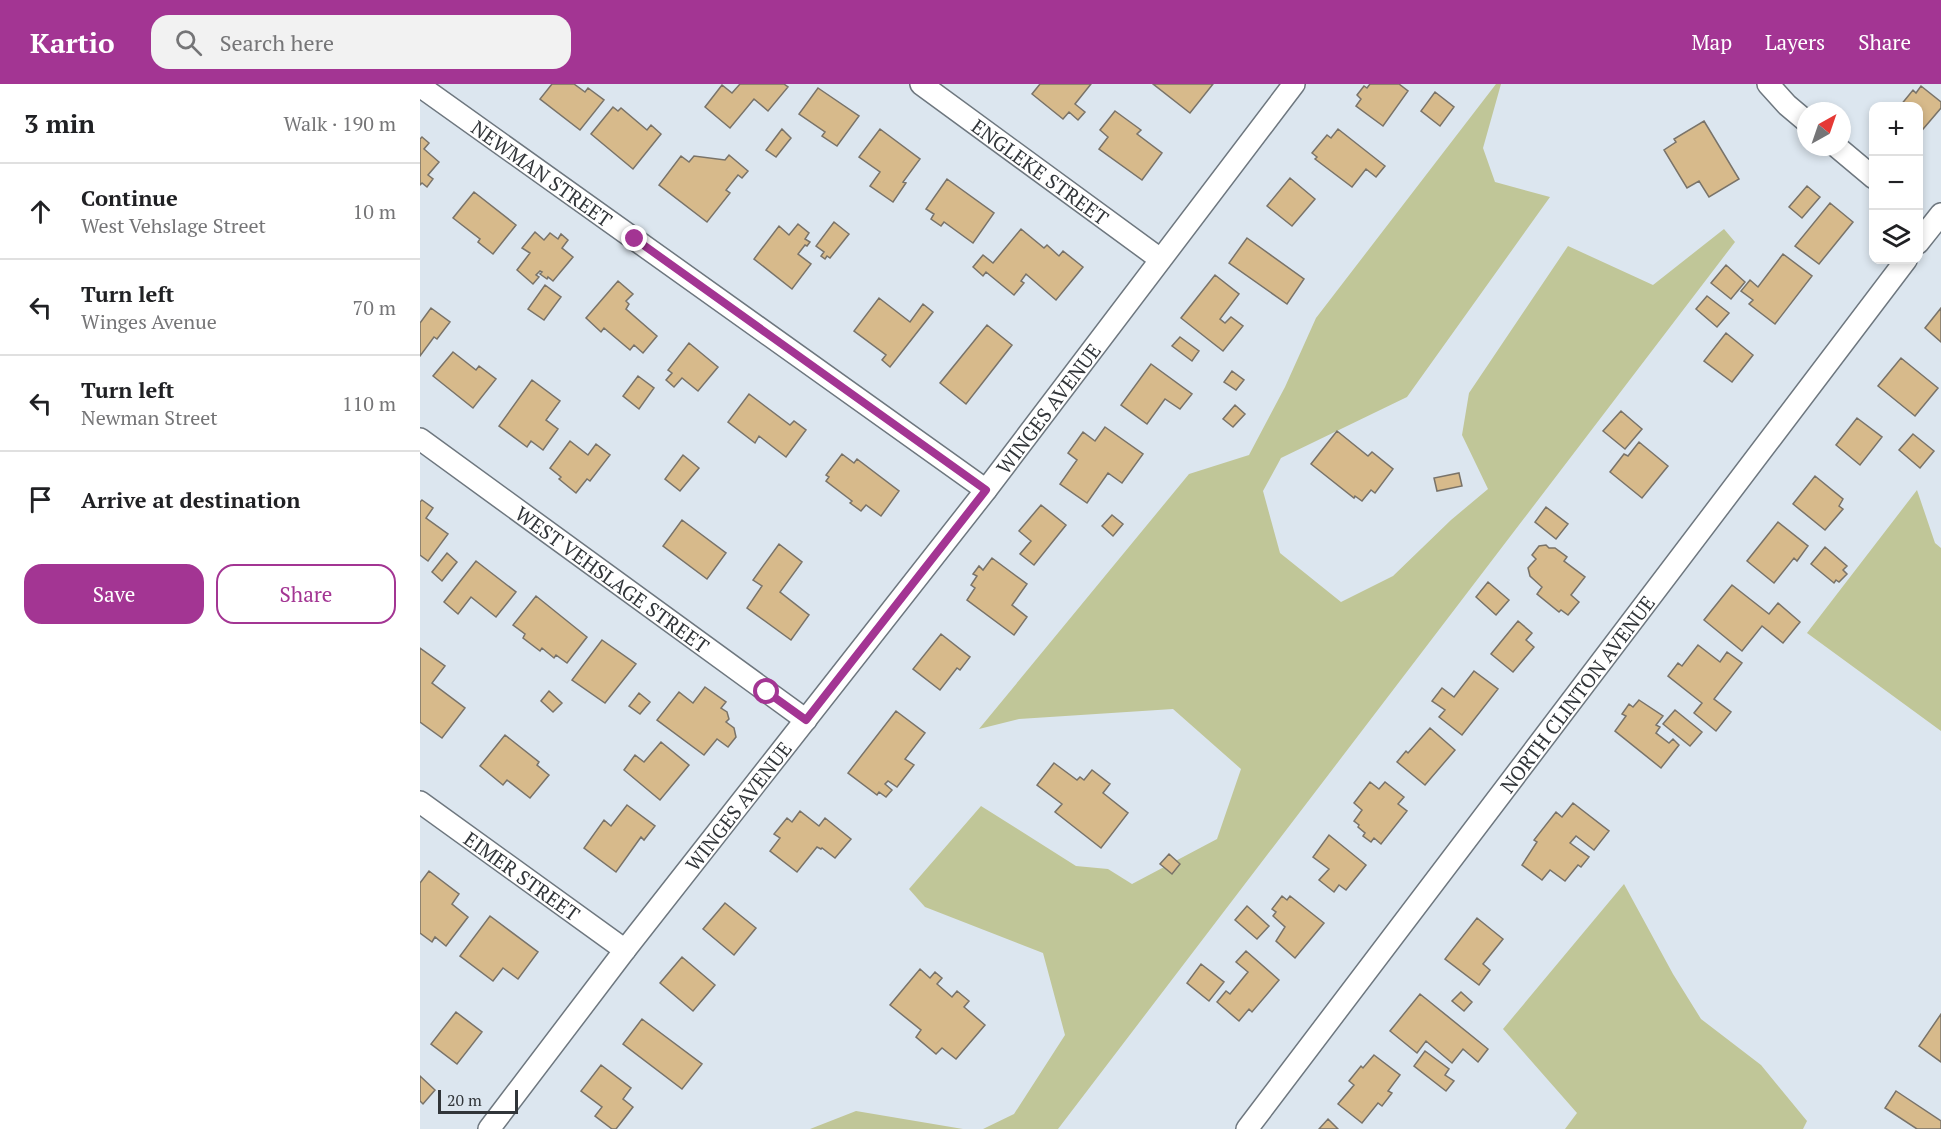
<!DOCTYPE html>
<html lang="en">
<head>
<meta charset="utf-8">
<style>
	:root { --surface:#fff; --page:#f2f2f2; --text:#202124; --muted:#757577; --line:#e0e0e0; --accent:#a33593 }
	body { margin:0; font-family:"PT Serif",serif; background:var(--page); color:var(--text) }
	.controls { position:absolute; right:18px; top:18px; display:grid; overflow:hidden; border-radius:12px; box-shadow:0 3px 9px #0003 }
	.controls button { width:54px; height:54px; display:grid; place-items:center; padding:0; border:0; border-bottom:2px solid var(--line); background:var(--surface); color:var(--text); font:30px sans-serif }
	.compass { position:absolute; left:1377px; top:18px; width:54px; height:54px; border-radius:50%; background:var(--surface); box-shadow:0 3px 9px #0003; rotate:40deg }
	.scale { position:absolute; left:18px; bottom:15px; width:80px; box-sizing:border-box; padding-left:6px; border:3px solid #313539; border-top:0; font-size:16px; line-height:21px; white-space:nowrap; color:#313539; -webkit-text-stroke:4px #dce6ef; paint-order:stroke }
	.stop { position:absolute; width:18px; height:18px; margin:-14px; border:4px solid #a33593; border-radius:50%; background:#fff }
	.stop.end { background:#a33593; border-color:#fff; box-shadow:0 2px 6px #0008 }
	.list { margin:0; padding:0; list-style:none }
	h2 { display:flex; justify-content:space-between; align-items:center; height:78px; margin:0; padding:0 24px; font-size:26px }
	h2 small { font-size:20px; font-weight:400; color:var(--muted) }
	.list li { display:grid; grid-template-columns:39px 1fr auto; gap:18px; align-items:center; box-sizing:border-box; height:96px; padding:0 24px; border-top:2px solid var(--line) }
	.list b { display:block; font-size:22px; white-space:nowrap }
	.list p { margin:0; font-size:20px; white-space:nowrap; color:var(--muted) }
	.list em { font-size:20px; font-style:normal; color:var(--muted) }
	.actions { display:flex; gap:12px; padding:18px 24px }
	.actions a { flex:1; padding:14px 0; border:2px solid var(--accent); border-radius:18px; text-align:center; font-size:21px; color:var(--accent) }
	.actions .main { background:var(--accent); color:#fff }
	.icon { flex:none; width:33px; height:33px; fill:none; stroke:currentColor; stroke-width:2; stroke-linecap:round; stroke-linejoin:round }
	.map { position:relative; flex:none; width:1521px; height:1045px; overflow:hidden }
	header { display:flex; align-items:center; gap:36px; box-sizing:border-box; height:84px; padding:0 30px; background:var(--accent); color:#fff }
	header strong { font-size:28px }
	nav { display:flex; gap:33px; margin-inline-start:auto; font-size:21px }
	.search { width:420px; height:54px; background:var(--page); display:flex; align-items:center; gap:15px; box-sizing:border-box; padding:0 21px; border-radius:18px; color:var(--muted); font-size:22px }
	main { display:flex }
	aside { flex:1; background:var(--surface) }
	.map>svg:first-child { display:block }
</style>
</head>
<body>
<header>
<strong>Kartio</strong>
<div class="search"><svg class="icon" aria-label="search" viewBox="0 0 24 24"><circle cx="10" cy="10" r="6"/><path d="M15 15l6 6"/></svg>Search here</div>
<nav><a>Map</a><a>Layers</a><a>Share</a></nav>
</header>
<main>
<aside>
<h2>3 min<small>Walk · 190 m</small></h2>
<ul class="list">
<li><svg class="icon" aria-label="ahead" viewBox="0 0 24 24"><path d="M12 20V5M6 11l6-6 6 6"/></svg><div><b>Continue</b><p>West Vehslage Street</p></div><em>10 m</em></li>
<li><svg class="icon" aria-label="left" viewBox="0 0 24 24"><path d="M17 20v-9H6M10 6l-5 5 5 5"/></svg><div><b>Turn left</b><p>Winges Avenue</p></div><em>70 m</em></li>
<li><svg class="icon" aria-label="left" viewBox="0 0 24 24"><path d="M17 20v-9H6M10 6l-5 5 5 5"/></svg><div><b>Turn left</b><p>Newman Street</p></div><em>110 m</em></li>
<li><svg class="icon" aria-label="arrive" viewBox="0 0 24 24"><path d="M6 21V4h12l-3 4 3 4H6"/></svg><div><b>Arrive at destination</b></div></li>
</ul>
<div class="actions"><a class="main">Save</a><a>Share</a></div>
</aside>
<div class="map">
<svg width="1521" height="1045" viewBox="0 0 1521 1045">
	<rect width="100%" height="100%" fill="#dce6ef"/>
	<path fill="#c0c698" d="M1076 0H1081L1063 64 1075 98 1130 113 987 313 861 374 843 407 860 469 921 518 973 492 1031 436 1068 405 1042 351 1049 309 1148 162 1233 201 1304 145 1315 158 638 1045H563L594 1030 645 951 623 869 505 823 489 805 561 722 656 782 688 785 712 800 797 755 821 685 753 625 599 635 559 645 769 390 829 371 865 303 896 234Z
		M1497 406 1515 459 1521 464V647L1387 549Z
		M1204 800 1253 890 1281 935 1341 981 1387 1037 1383 1045H1145L1157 1029 1083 945Z
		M436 1027 543 1045H390Z"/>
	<path fill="#d7ba8b" stroke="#797369" stroke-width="1.5" d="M132 0H154L165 8 168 4 184 16 160 46 120 15Z
		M320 0H364L368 3 348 27 334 15 310 44 285 23 302 1 312 9Z
		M620 0H671L655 20 665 28 658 36 649 28 643 35 612 10Z
		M733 0H793L770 29Z
		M950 0H979L988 7 963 42 936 22 941 15 937 11 944 2 947 4Z
		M1501 2 1521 18V24L1498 51V22H1477L1479 20 1480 22 1493 6 1496 9Z
		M398 4 439 32 417 62 402 52 405 48 379 30Z
		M1015 8 1034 23 1020 42 1001 27Z
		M193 23 198 27 201 24 227 46 231 41 241 50 213 85 171 50Z
		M695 27 721 46 717 50 742 69 722 96 679 65 688 53 680 46Z
		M1284 37 1319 95 1289 113 1279 97 1267 104 1244 66 1256 58 1254 55Z
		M362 45 371 54 356 73 346 66Z
		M460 45 500 75 483 98 486 99 473 118 450 102 460 88 439 73Z
		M918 45 965 82 956 93 946 85 932 103 895 75 897 73 892 69 907 51 911 54Z
		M2 53 9 59 4 65 19 78 8 91 13 95 7 103 2 99 0 101V55Z
		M309 71 328 87 322 94 318 91 306 106 310 109 287 138 239 101 261 72 269 78 274 72 305 76Z
		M870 94 895 115 872 142 847 122Z
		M527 95 574 129 553 159 524 138 521 142 511 135 514 130 506 125Z
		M1387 102 1400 113 1382 134 1369 123Z
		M54 108 96 141 73 170 58 158 60 155 33 134Z
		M1410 119 1433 138 1399 180 1375 162Z
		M414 138 429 150 410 174 407 172 405 175 401 172 404 168 396 162Z
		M378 140 389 149 385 155 390 158 387 162 385 161 378 170 391 180 372 205 334 175 359 142 369 151Z
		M601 145 624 164 627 161 639 172 643 167 663 183 636 216 606 190 601 197 604 199 594 211 566 188 563 192 553 183 563 171 573 179Z
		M115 148 124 156 130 149 138 155 141 150 148 156 142 164 153 173 133 197 128 193 127 195 120 190 122 188 120 187 116 191 119 193 113 200 97 186 110 169 102 164Z
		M827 154 884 195 867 220 809 179Z
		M1363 170 1392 192 1355 240 1329 220 1333 216 1321 207 1330 196 1338 203Z
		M1306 181 1325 198 1311 215 1291 199Z
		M795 191 819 210 800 235 805 239 811 233 823 242 803 267 761 234Z
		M198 197 213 210 206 217 209 220 206 225 237 252 223 269 214 261 210 266 184 244 181 248 166 234Z
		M125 201 141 213 124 236 108 225Z
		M1287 212 1309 229 1297 243 1276 225Z
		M459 214 490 238 503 220 513 228 470 283 462 276 466 271 434 247Z
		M11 224 30 238 17 255 14 253 0 272V239Z
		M1521 224V258L1505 244Z
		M567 241 592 261 546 320 520 299Z
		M1306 249 1333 271 1312 298 1284 277Z
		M760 253 779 267 772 277 752 262Z
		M269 259 298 283 278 307 262 294 254 303 246 296 252 289 248 286Z
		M33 268 56 286 59 282 76 295 53 324 13 292Z
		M1481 274 1518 304 1495 332 1458 302Z
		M731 280 772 310 760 325 745 315 727 340 701 321Z
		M812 287 824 296 816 306 804 298Z
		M218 292 234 304 219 325 203 312Z
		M112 296 140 317 126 336 138 345 123 366 111 357 107 363 79 342Z
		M329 310 370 341 374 337 386 346 366 373 339 352 335 359 308 338Z
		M815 321 825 330 813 343 803 335Z
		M1201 327 1222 345 1205 365 1183 347Z
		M1437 334 1462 353 1440 381 1416 361Z
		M685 343 723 370 702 399 688 389 667 419 640 400 657 376 648 369 663 348 675 357Z
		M917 347 948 372 952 368 973 385 955 409 951 406 942 417 935 412 934 414 891 380Z
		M1493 350 1514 367 1500 384 1479 366Z
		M150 357 168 371 176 360 190 371 170 397 167 395 156 409 139 395 141 393 130 384Z
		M1219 358 1248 382 1222 414 1190 388 1204 370 1208 372Z
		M422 370 434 379 437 375 479 407 461 432 446 421 441 427 430 419 432 417 406 397 409 393 406 391Z
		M263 371 279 384 260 407 245 395Z
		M1039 389 1042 402 1017 407 1014 394Z
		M1395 392 1423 415 1419 422 1423 425 1405 446 1373 420Z
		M2 416 13 424 6 434 28 450 8 477 0 471V418Z
		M621 421 646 441 614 481 600 470 611 457 599 447Z
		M1126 423 1148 440 1136 455 1115 438Z
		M692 431 703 440 693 452 682 442Z
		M262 436 306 469 287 495 243 462Z
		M1358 438 1388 462 1377 477 1374 474 1354 499 1327 477Z
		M359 460 382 478 360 508 389 531 371 556 327 524 342 502 333 496Z
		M1126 461 1129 464H1135L1147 473 1144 477 1165 493 1151 511 1159 518 1148 531 1141 526 1139 528 1117 510 1122 503 1110 492 1108 484 1116 475 1112 471 1119 462Z
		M1405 463 1427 482 1423 486 1427 490 1419 498 1416 496 1414 499 1391 480Z
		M27 469 37 478 22 497 12 488Z
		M572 474 607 500 592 521 607 533 594 551 547 516 555 504 551 501 557 492 553 490 559 482 563 486Z
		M56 477 96 508 76 533 51 513 38 530 24 518Z
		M1068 498 1089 516 1076 531 1056 513Z
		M1312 501 1349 530 1358 519 1380 538 1363 559 1342 542 1322 567 1284 536Z
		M116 512 167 553 147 579 136 571 134 574 122 564 120 567 103 554 105 550 93 541Z
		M1098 537 1112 549 1106 556 1114 563 1093 588 1071 570Z
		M521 550 550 573 540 586 537 584 520 606 493 585Z
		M182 556 216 580 185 619 152 596Z
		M1278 561 1300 578 1307 568 1322 579 1294 615 1311 628 1296 647 1274 629 1282 619 1248 592 1258 579 1262 582Z
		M0 564 25 582 12 599 45 624 22 654 0 638Z
		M1054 587 1078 605 1042 651 1019 633 1025 626 1012 617 1022 604 1034 613Z
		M285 603 306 618 301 624 307 628 309 635 306 638 314 644 316 653 308 663 297 655 284 671 237 636 259 608 273 619Z
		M129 607 142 619 133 628 121 617Z
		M219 609 230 618 220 630 209 622Z
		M1219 616 1243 632 1236 641 1240 643 1236 649 1249 659 1253 655 1259 661 1241 684 1195 647 1206 632 1202 630 1209 620 1213 623Z
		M1255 626 1282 648 1270 662 1243 640Z
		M476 627 505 649 485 675 494 681 477 703 468 697 465 700 472 706 466 713 459 708 457 711 428 689Z
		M1010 644 1035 666 1005 701 977 678 986 667 988 669Z
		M85 651 119 678 117 681 129 691 110 714 87 696 83 701 60 682Z
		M241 658 269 681 240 716 204 686 215 671 224 678Z
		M634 679 657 696 660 693 664 696 672 686 690 700 683 709 708 729 681 764 635 728 642 720 617 701Z
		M950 698 959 705 965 698 984 713 978 720 987 727 961 760 954 754 951 758 943 752 945 749 938 743 939 741 934 737 942 726 934 719Z
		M1153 719 1189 747 1174 766 1156 752 1150 759 1169 773 1161 783 1158 781 1145 797 1130 786 1122 796 1102 781 1117 758 1114 756 1136 728 1142 733Z
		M207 721 235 742 224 756 221 753 196 788 164 764 184 736 191 742Z
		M380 727 399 742 405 734 431 755 415 774 402 764 401 765 397 763 377 788 350 767 360 754 354 750 367 734 372 738Z
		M909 751 946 781 926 806 919 801 914 808 899 796 909 785 893 773Z
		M749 770 760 780 752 790 740 780Z
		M9 787 39 810 32 820 48 833 26 862 15 853 12 858 0 849V799Z
		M862 812 867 816 870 812 904 839 875 874 856 857 865 843 853 832 856 828 852 825Z
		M305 819 336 844 314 871 283 845Z
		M827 822 849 842 837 855 815 836Z
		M70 832 118 868 98 895 83 884 73 897 40 872Z
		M1057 834 1083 855 1063 880 1070 886 1059 901 1025 875Z
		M826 867 859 896 832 928 829 925 819 937 797 918 806 907 810 910 828 888 816 878Z
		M262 873 295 901 273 927 240 899Z
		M781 880 804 898 789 917 767 899Z
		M500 885 510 894 515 888 522 894 517 900 532 913 537 907 549 917 544 923 565 941 536 975 522 964 516 970 496 953 501 946 470 921Z
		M1041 908 1052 918 1044 927 1032 917Z
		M1000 910 1068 965 1058 978 1043 965 1032 979 1006 957 997 969 970 947Z
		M36 928 62 948 37 980 11 960Z
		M1521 930V978L1499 962Z
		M222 935 282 980 262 1005 203 960Z
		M1005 967 1029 985 1025 991 1034 997 1026 1007 994 982Z
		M954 971 980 991 968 1007 972 1009 962 1022 958 1019 942 1039 918 1020 934 1001 929 997 941 982 943 984Z
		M181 981 211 1004 203 1015 213 1023 196 1045H192L175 1032 182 1023 161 1007Z
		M0 992 15 1006 3 1020 0 1017Z
		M1476 1007 1521 1037V1045H1497L1465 1024Z
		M908 1035 918 1045H899Z"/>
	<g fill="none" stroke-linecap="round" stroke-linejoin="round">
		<g stroke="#6e777f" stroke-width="24">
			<g id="minor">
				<path id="s1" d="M501 0 740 175"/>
				<path d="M1348 0 1367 21 1386 37"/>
				<path id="s2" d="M0 2 566 406"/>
				<path d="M1417 63 1454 94"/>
				<path d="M1498 159 1521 130"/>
				<path id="s3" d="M0 355 386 636"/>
				<path id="s4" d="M0 718 205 866"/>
				<path id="s5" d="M69 1045 205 866 566 406 874 0"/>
				<path id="s6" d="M827 1045 1486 176"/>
			</g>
		</g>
		<use href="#minor" stroke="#fff" stroke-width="21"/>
	</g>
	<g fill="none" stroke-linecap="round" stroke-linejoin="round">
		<path stroke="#a33593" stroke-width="8" d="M215 155 566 406 386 636 347 608"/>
	</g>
	<g text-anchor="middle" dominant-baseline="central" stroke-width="4.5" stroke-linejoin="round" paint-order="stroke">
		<g font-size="20" fill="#313539" stroke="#dce6ef">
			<text stroke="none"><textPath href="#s1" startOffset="148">ENGLEKE STREET</textPath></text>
			<text stroke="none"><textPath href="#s2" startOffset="150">NEWMAN STREET</textPath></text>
			<text stroke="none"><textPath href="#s5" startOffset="912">WINGES AVENUE</textPath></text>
			<text stroke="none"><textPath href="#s3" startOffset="238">WEST VEHSLAGE STREET</textPath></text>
			<text stroke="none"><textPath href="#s6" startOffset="546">NORTH CLINTON AVENUE</textPath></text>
			<text stroke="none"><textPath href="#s5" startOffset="408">WINGES AVENUE</textPath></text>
			<text stroke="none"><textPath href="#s4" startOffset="126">EIMER STREET</textPath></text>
		</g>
	</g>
</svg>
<div class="controls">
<button>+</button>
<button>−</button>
<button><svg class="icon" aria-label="layers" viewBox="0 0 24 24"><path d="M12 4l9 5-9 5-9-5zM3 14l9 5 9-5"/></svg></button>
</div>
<svg class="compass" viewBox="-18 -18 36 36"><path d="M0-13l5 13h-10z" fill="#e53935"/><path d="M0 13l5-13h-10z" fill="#757577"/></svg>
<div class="scale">20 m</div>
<div class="stop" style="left:347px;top:608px"></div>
<div class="stop end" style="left:215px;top:155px"></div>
</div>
</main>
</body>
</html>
